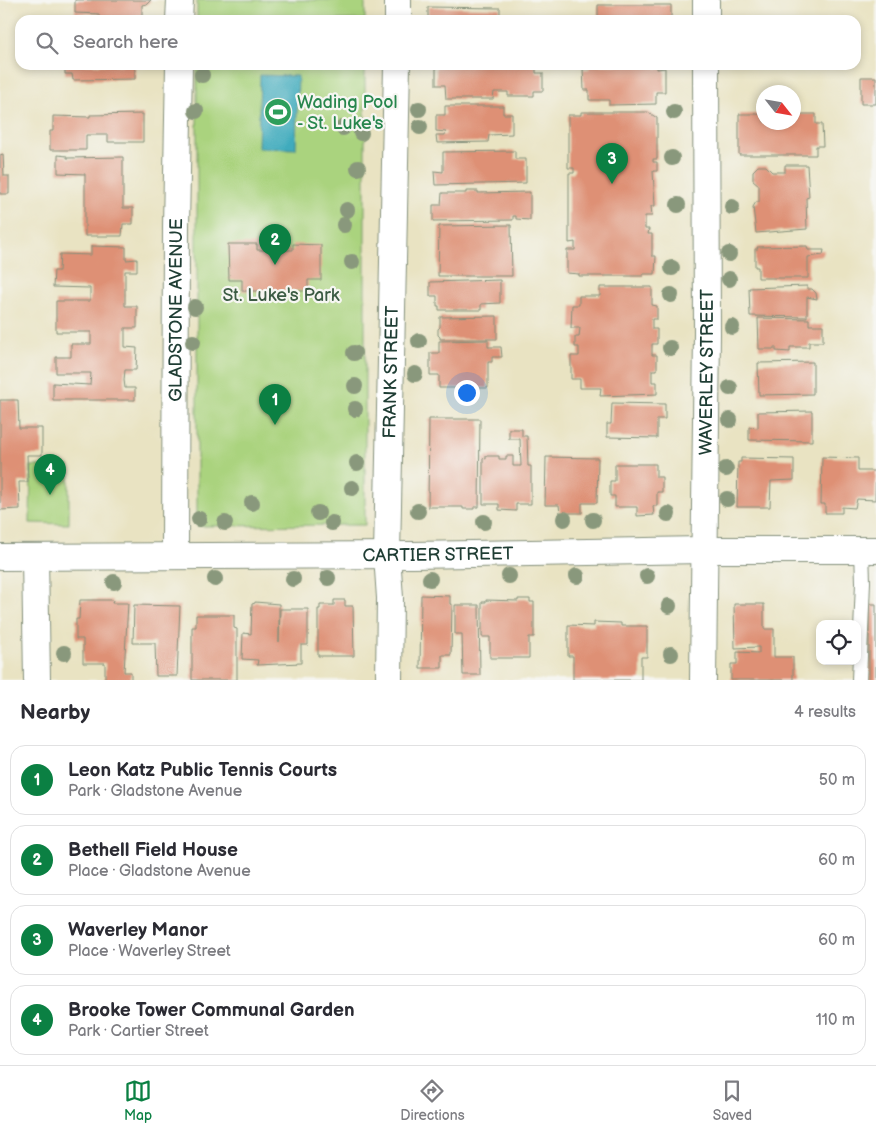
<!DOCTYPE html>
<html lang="en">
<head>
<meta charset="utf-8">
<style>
	:root { --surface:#fff; --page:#f2f2f3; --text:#2b2b33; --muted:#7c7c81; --line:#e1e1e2; --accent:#0b8043 }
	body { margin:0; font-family:"Balsamiq Sans",sans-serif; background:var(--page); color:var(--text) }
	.controls { position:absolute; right:15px; bottom:15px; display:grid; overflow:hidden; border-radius:10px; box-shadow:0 2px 8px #0003 }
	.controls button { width:45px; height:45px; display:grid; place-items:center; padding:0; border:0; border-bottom:1px solid var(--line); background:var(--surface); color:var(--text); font:25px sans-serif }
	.compass { position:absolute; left:756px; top:85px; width:45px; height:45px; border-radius:50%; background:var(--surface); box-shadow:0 2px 8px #0003; rotate:121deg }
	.you { position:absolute; left:466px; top:392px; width:18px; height:18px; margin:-12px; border:4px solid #fff; border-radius:50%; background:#1a73e8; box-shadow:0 0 0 8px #1a73e833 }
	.badge { display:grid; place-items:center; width:32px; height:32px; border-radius:50%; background:var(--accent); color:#fff; font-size:16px; font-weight:700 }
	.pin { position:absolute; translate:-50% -41px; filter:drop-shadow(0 1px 2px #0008) }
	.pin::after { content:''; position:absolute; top:26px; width:18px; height:15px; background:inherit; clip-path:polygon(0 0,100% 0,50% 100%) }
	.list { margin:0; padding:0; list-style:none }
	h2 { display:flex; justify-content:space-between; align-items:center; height:65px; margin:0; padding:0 20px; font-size:21px }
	h2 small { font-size:16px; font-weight:400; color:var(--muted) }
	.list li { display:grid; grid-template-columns:32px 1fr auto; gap:15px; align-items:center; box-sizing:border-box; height:70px; margin:0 10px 10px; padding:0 10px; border:1px solid var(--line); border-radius:15px }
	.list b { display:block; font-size:19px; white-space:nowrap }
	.list p { margin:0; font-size:16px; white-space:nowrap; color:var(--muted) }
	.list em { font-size:16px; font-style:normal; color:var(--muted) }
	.icon { flex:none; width:28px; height:28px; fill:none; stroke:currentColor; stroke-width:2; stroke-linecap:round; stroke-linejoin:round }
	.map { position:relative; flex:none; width:876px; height:680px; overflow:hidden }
	.search { position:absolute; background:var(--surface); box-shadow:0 2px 8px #0003; left:15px; right:15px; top:15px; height:55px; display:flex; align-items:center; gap:12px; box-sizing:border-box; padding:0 18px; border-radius:15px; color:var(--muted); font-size:19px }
	.sheet { height:385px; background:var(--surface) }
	nav { display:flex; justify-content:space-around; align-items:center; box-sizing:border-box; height:70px; border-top:1px solid var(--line); background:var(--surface); font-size:14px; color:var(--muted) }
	nav a { display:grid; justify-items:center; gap:2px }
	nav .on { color:var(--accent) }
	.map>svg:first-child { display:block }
</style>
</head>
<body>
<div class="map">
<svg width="876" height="680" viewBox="0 0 876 680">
	<rect width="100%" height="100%" fill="#f6f6f2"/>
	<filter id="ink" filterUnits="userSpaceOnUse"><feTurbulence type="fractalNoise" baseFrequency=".02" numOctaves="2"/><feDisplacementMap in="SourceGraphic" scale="10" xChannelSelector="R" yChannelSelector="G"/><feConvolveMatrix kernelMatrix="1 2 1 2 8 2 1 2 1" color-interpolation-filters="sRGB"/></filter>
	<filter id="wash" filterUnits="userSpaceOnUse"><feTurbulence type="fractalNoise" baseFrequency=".0096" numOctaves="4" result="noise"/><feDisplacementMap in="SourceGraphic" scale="20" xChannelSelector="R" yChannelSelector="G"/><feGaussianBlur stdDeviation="1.12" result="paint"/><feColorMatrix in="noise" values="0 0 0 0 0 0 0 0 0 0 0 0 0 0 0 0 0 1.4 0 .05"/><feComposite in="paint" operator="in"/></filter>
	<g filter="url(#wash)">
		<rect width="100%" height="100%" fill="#e9e3c2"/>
		<path fill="#aad37e" stroke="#648859" d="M197 0H365V20H197Z
			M197 65H365V525L197 526Z
			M31 466H69V524L30 523Z"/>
		<path fill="#3fabbd" stroke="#2f7478" d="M260 75 298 76 296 149 258 148Z"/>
		<g id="blocks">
			<path fill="#de9074" d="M75 0H151L147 4 142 5V20H107V18H99V14L75 13Z
				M598 5H671V20H598Z
				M428 7 500 8V20H428Z
				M65 65H135V79L73 80 72 74H65Z
				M436 65H536V73H543V91H534V96H508V92H494L493 99H446L445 85H436Z
				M589 65H657V69L665 68V92H656V104L609 105V100H589V90H584L583 69H589Z
				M861 77H876V104H861Z
				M445 106H503V114H512V134L489 135 488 142 437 143 436 135H445L446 132 436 131V115H445Z
				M581 112H648L657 118V159H653V162H657V171H653L655 206H651L652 216H645V229H649L648 234H652V256H656L655 274H643V276H579V274L567 273V250H575V242L569 243V173H574V168H568V115H581Z
				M143 114V142H108V135H86V150H50V131H53V116L90 117V115Z
				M739 114H764V122H794V114H816V124H822L823 146H816V155H739Z
				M515 151V159H526V183L435 185 434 171 443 172V152Z
				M3 154 4 176H9V194H0V155Z
				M58 155 67 156V158L123 157V208H133V224H123L122 236H85V174L58 173Z
				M785 165H807L809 197 806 198 807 229 756 233 753 207 756 202H759V185L753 180V171L758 166H766L772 172H785Z
				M466 191H478V193L530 192V220L516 219V216H513V220L433 221V205H441L442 193H466Z
				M511 225 512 276H438L439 226Z
				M228 244H257V250H293V244L321 245V280H308V291H242V280H229Z
				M91 246 126 247V260L137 259V271H125V306H137V328H125V347L137 348 136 370H125L124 380 125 388H135V400H53V383L90 385 91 373H56V357H71V344H91V332H56V301H90V288L53 287 54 271H59L60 254 91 255Z
				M807 246 808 250H824L823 255 808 257V278H758V267H755V249H758L757 247Z
				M500 280V303L481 304V310H439V306H437V296H430V282Z
				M807 286V289H812L816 293 817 299 807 297V317L750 316 749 288Z
				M600 287H652V305L657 306V319H652V329H657V344H652V355H657V370H652V382H657V394L600 396 601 388H580V379H571V356H579V347H575V337H579L580 328H571L572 305H579V296H600Z
				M497 316V339H440V337L438 335V329L440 327V317Z
				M758 318 809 319V325H823V342H809V347H790V352L776 351V347H774V349H759Z
				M488 340V347H501L502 357H492V362H488V388H439V375H430V353H439V341Z
				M813 362V394L759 395 758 363Z
				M0 400H18L19 428H42V455H27L28 482H19L20 509 0 510Z
				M612 403 665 404V419H657V438L607 437V424H611Z
				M812 411V441L749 440V427L758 428V412Z
				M429 419H480L479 507H474V509H463V507H428Z
				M509 429H522V436H527L528 466H531V504H516V511L499 510V504H483V458L486 459V456H499V459H506V456H513V466H521L520 439H509Z
				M546 457 598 458 597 503H582V513H560L559 505H545Z
				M822 457 858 458V471H876L875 500 857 499 855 508 842 507V513H825V504H821Z
				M741 458 794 459V480L771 481 770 507H737L738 462H741Z
				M615 464H656V477H662V492H657V506H653L654 515 637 516V507H615V496H610V481H615Z
				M421 595 450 596V604H452L451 655H442V668H420Z
				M518 599H530V602H534V637H529V658H490V637H482V602H486V600L518 601Z
				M80 600H113L112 603H128L124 672H131V680H105V663H83V639H76V619H79Z
				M334 600H345V606H353L354 656H318V609H320V605H334Z
				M255 602 279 604V642L280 609H308V645H301V663L257 665 258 660 242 659 243 633 251 634 252 604 255 603Z
				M734 604H764V629H774V657H793V680H731V664H737V652L759 653V647L735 648Z
				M869 604H876V680H869Z
				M134 605 180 606 177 676H156L155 643H133Z
				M455 605H479L480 675H463L462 634H455Z
				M196 615H234V628L237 629V680H192V627H196Z
				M594 622 621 623V626H647V657H641V680H573V656H568V625L594 626Z"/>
		</g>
	</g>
	<g filter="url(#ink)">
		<use href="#blocks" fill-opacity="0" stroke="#84907b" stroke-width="1"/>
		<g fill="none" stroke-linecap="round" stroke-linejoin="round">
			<g stroke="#84907b" stroke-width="16">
				<path id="service" d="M859 680 863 582 862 550"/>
			</g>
			<g stroke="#84907b" stroke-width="28">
				<g id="minor">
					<path d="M706 0V20"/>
					<path d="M179 20 180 0"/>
					<path d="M398 20V0"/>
					<path id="s1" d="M175 556 176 226 179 65"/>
					<path id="s2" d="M0 557 412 555 703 550H876"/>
					<path d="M35 557 37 680"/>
					<path id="s3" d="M389 680 390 598 387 555 397 65"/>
					<path id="s4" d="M703 680 707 333 706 65"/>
				</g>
			</g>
			<use href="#service" stroke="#fff" stroke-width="14"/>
			<use href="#minor" stroke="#fff" stroke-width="26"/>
		</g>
		<g fill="#89987c">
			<circle cx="202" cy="75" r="8"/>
			<circle cx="419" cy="109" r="8"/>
			<circle cx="196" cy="111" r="8"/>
			<circle cx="674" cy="112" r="8"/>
			<circle cx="420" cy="127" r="8"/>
			<circle cx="343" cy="128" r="8"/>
			<circle cx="361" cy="133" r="8"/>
			<circle cx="672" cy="158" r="8"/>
			<circle cx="358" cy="168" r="8"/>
			<circle cx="678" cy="205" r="8"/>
			<circle cx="732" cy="207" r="8"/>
			<circle cx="347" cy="210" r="8"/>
			<circle cx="344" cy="225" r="8"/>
			<circle cx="729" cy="254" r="8"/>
			<circle cx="352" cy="262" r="8"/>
			<circle cx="672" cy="268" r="8"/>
			<circle cx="729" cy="279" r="8"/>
			<circle cx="671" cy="295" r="8"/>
			<circle cx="195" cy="307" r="8"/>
			<circle cx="732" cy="327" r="8"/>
			<circle cx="419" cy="341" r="8"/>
			<circle cx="193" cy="342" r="8"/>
			<circle cx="670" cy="348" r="8"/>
			<circle cx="354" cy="353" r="8"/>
			<circle cx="415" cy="374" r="8"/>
			<circle cx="355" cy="386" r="8"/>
			<circle cx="730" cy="388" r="8"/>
			<circle cx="355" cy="409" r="8"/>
			<circle cx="730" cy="420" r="8"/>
			<circle cx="357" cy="463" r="8"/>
			<circle cx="726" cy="469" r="8"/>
			<circle cx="352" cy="488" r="8"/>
			<circle cx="727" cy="499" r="8"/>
			<circle cx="252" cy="503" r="8"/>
			<circle cx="418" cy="511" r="8"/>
			<circle cx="318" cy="513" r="8"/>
			<circle cx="668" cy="514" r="8"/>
			<circle cx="199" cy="519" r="8"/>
			<circle cx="564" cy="519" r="8"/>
			<circle cx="593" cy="520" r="8"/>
			<circle cx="484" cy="522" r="8"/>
			<circle cx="225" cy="523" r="8"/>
			<circle cx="332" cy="523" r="8"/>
			<circle cx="509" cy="576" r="8"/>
			<circle cx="577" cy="576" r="8"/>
			<circle cx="647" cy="576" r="8"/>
			<circle cx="328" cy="578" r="8"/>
			<circle cx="215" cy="579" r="8"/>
			<circle cx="293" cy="579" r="8"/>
			<circle cx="430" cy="579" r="8"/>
			<circle cx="114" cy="582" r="8"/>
			<circle cx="669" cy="606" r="8"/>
			<circle cx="64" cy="653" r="8"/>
			<circle cx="671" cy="654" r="8"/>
		</g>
	</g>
	<defs>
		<g id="stadium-disc" transform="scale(1.4375)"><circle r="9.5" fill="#2e9e5b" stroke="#f6f6f2"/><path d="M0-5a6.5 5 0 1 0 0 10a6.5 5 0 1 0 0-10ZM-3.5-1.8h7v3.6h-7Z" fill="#fff"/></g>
	</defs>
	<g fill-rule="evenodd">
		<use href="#stadium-disc" x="278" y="112"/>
	</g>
	<g text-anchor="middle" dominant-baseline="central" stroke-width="4.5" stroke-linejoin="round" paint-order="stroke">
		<g font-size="18" fill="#27864d" stroke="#f6f6f2" text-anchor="start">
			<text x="297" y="102">Wading Pool<tspan x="297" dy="21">- St. Luke's</tspan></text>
		</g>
		<g font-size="18" fill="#3b5b43" stroke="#f6f6f2">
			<text x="281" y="295">St. Luke's Park</text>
		</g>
		<g font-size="18" fill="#1f3d34" stroke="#f6f6f2">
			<text stroke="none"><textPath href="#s1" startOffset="246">GLADSTONE AVENUE</textPath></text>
			<text stroke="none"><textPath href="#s3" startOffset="308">FRANK STREET</textPath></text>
			<text stroke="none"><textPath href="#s4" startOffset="308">WAVERLEY STREET</textPath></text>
			<text stroke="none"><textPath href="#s2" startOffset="438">CARTIER STREET</textPath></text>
		</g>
	</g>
</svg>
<div class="controls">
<button><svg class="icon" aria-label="locate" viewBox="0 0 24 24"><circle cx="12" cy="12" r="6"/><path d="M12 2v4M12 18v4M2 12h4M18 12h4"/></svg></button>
</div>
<svg class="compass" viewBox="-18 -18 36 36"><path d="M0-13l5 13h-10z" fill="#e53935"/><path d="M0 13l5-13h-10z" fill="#7c7c81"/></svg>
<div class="you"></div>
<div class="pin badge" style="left:275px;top:425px">1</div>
<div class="pin badge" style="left:275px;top:265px">2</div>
<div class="pin badge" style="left:612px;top:184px">3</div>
<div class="pin badge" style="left:50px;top:495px">4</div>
<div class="search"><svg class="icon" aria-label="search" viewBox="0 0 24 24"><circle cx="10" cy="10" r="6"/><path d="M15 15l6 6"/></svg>Search here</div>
</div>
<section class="sheet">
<h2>Nearby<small>4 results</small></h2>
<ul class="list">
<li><span class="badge">1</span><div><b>Leon Katz Public Tennis Courts</b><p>Park · Gladstone Avenue</p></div><em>50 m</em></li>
<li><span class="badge">2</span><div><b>Bethell Field House</b><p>Place · Gladstone Avenue</p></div><em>60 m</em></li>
<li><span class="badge">3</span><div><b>Waverley Manor</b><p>Place · Waverley Street</p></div><em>60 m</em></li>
<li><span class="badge">4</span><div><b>Brooke Tower Communal Garden</b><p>Park · Cartier Street</p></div><em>110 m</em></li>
</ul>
</section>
<nav>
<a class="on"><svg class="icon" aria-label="map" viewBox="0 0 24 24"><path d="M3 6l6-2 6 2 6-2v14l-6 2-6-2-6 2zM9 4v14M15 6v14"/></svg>Map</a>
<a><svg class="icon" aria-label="directions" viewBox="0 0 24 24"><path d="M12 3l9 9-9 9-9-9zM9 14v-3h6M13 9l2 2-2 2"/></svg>Directions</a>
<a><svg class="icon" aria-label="saved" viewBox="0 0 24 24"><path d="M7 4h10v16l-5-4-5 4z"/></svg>Saved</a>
</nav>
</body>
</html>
